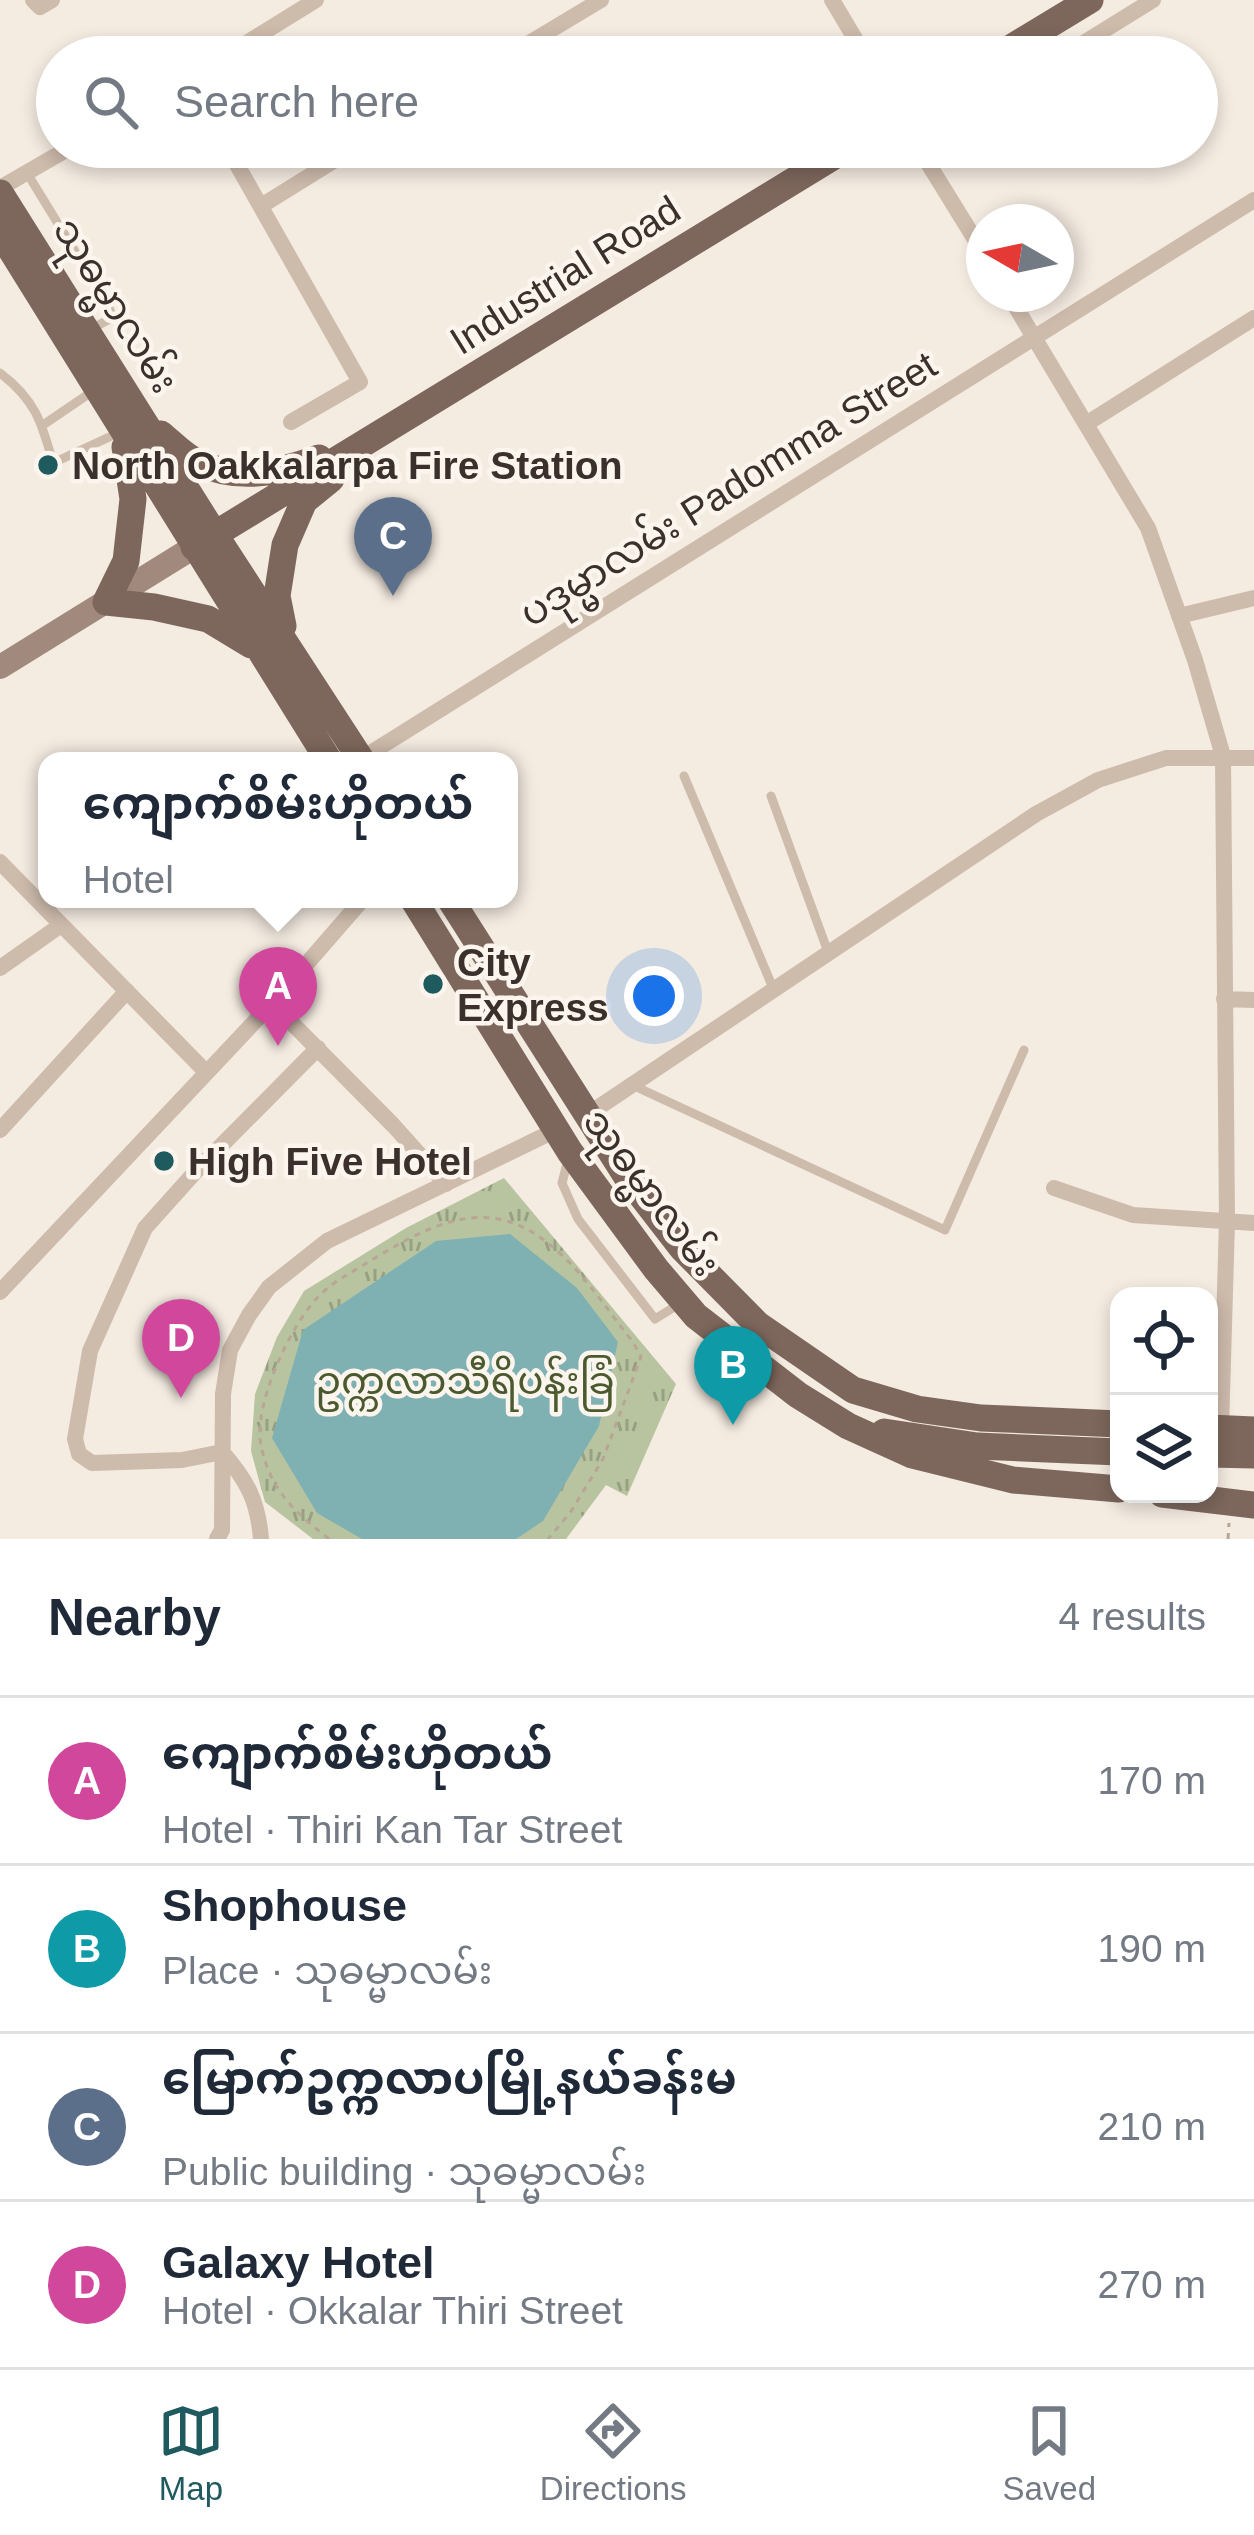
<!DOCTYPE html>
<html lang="en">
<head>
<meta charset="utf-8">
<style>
	:root { --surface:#fff; --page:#f2f2f3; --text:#1f2937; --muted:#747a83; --line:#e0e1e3; --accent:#1f5a5e }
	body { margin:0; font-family:Arial,"Noto Sans Myanmar",sans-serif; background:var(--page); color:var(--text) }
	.controls { position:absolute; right:36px; bottom:36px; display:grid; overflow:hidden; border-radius:24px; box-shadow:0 6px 18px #0003 }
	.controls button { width:108px; height:108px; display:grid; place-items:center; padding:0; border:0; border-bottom:3px solid var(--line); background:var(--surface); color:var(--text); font:60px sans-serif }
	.compass { position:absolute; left:966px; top:204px; width:108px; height:108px; border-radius:50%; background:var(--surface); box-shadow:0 6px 18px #0003; rotate:279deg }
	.you { position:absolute; left:654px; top:996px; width:42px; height:42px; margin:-30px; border:9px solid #fff; border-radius:50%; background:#1a73e8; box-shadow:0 0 0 18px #1a73e833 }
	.badge { display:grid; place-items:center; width:78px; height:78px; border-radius:50%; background:var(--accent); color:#fff; font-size:39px; font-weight:700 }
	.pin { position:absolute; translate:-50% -99px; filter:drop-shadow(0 3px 6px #0008) }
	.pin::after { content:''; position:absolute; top:63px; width:42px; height:36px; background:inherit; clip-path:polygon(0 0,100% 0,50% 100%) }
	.popup { position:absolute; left:38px; top:752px; width:480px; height:156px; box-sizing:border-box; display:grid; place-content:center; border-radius:24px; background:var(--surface); filter:drop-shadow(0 3px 9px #0005); font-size:39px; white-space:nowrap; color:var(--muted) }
	.popup b { font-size:45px; color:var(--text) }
	.popup::after { content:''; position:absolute; left:50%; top:100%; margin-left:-24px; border:24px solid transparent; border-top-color:var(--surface) }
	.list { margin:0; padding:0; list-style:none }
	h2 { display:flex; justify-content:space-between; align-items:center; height:156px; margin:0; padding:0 48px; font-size:51px }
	h2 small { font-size:39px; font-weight:400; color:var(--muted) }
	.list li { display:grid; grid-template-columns:78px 1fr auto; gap:36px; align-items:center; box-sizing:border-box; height:168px; padding:0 48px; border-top:3px solid var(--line) }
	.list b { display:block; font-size:45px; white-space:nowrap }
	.list p { margin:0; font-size:39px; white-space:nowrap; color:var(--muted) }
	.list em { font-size:39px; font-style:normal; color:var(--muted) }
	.icon { flex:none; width:66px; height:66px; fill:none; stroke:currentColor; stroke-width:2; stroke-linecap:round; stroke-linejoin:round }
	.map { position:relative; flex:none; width:1254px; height:1539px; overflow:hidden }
	.search { position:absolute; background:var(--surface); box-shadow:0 6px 18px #0003; left:36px; right:36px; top:36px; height:132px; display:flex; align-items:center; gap:30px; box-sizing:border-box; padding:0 42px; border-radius:66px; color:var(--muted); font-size:45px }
	.sheet { height:828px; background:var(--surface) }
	nav { display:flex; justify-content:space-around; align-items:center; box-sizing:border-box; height:168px; border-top:3px solid var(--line); background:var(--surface); font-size:33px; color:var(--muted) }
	nav a { display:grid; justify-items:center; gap:6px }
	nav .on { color:var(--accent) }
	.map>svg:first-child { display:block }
</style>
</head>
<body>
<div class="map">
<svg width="1254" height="1539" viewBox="0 0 1254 1539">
	<defs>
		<pattern id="park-tufts" width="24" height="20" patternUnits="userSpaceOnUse" patternTransform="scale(3)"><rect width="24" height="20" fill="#b8c4a0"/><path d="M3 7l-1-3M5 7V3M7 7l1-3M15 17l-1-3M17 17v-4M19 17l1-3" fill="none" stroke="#97a083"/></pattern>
	</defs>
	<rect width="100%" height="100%" fill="#f4ebe1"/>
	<path fill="url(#park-tufts)" d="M504 1178 676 1384 627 1496 606 1485 566 1539H313L265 1502 251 1451 255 1394 277 1337 304 1291 406 1228Z"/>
	<path fill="#7fb0b2" d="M510 1234 577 1288 618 1342 599 1426 543 1521 516 1539H362L317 1513 272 1438 303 1330 436 1241Z"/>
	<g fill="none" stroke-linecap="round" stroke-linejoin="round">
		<path stroke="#b9a596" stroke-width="3" stroke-dasharray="6 6" stroke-linecap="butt" d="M329 1539C295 1512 270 1491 261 1445 253 1405 291 1323 320 1295 333 1282 349 1274 365 1264 407 1239 459 1205 510 1222 564 1240 598 1299 633 1342L641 1357 603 1459 570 1513 548 1539
			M1228 1539 1229 1523"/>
		<path stroke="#cdbbac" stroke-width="9" d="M27 173 109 307 111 314 108 320 91 329
			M0 373C35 399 42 423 53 463L118 433
			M43 425 93 391
			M684 776 773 988
			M771 796 828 952
			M630 1084 945 1230 1024 1050
			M569 1156 562 1183 578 1219 655 1319 679 1304"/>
		<path stroke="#cdbbac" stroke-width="16" d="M33 0 40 7 52 0
			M832 0 866 57
			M224 57 316 0
			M506 57 601 0
			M1061 57 1153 0
			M227 147 360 382 291 422
			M918 147 984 254
			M0 188 71 147
			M261 206 356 147
			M1008 294 1148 528 1195 660 1223 756 1227 1222 1221 1429
			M1086 424 1254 318
			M1179 616 1254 598
			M361 759 1254 200
			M0 862 206 1072
			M0 968 61 925
			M1224 999 1254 1000
			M272 1003 393 1125 446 1184
			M587 1115 1036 814 1098 780 1166 758H1254
			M0 1130 127 991
			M1054 1188 1133 1215 1254 1223
			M0 1292 277 998 363 899
			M217 1539 222 1530 223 1394 230 1350 249 1315 269 1287 327 1241 556 1130
			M261 1539C258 1501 247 1480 222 1452L182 1460 92 1463 79 1454 75 1439 90 1351 145 1228 197 1170 318 1048"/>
		<path stroke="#a18a7d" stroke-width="24" d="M0 667 194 547"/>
		<path stroke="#7d675c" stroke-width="27" d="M996 57 1090 0
			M0 193 215 535 362 761
			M0 232 329 761
			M161 434C173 444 185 457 199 463 239 481 279 473 319 458
			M125 447 133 499 126 561 106 602 154 607 208 619 251 645
			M194 547 849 147
			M283 626 277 596 285 545 304 501 331 479
			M413 899 570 1152 656 1269 696 1316 798 1395 848 1426 912 1455 1013 1480 1119 1489
			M450 899 627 1177 682 1248 757 1324 853 1390 917 1409 981 1418 1119 1424
			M1209 1428 1254 1430
			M884 1432 977 1446 1119 1452
			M1209 1454 1254 1455
			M1162 1494 1254 1505"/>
	</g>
	<g fill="#1f5a5e" stroke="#fbf5ee" stroke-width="4.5">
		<circle cx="48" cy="465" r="12"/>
		<circle cx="433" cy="984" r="12"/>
		<circle cx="164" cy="1161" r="12"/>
	</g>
	<g text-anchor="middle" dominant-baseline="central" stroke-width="9" stroke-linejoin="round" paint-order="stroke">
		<g font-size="39" fill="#3b302b" stroke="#fbf5ee">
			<text transform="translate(565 275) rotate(-32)">Industrial Road</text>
			<text transform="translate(116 305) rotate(58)">သုဓမ္မာလမ်း</text>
			<text transform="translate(728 489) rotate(-32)">ပဒုမ္မာလမ်း Padomma Street</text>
			<text transform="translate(652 1192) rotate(53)">သုဓမ္မာလမ်း</text>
		</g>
		<g font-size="39" font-weight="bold" fill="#3b302b" stroke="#fbf5ee" text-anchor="start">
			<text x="72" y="465">North Oakkalarpa Fire Station</text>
			<text x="457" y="962">City<tspan x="457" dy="45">Express</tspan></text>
			<text x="188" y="1161">High Five Hotel</text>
		</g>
		<g font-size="39" fill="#4a5a2e" stroke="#fbf5ee">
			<text x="465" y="1380">ဥက္ကလာသီရိပန်းခြံ</text>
		</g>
	</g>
</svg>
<div class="controls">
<button><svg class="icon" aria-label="locate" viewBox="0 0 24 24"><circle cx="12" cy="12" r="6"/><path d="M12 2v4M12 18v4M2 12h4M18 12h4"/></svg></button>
<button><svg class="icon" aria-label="layers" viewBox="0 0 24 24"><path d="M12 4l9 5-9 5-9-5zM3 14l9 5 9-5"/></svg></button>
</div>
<svg class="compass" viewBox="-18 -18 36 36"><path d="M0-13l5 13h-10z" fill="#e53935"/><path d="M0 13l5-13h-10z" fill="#747a83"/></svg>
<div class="you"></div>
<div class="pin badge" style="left:278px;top:1046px;background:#d1479c">A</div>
<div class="popup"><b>ကျောက်စိမ်းဟိုတယ်</b>Hotel</div>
<div class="pin badge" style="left:733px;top:1425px;background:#0f9aa8">B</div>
<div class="pin badge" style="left:393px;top:596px;background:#5c6f8a">C</div>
<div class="pin badge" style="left:181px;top:1398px;background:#d1479c">D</div>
<div class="search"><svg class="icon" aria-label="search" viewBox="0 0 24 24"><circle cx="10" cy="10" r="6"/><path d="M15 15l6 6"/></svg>Search here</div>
</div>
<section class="sheet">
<h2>Nearby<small>4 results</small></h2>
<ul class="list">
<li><span class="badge" style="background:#d1479c">A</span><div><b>ကျောက်စိမ်းဟိုတယ်</b><p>Hotel · Thiri Kan Tar Street</p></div><em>170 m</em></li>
<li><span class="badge" style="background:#0f9aa8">B</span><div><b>Shophouse</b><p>Place · သုဓမ္မာလမ်း</p></div><em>190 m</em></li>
<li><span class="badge" style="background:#5c6f8a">C</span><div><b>မြောက်ဥက္ကလာပမြို့နယ်ခန်းမ</b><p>Public building · သုဓမ္မာလမ်း</p></div><em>210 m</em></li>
<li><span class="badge" style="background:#d1479c">D</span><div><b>Galaxy Hotel</b><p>Hotel · Okkalar Thiri Street</p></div><em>270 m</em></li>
</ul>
</section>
<nav>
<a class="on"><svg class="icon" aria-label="map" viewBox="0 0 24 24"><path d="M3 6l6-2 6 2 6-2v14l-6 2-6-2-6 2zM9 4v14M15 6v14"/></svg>Map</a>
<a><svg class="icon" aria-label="directions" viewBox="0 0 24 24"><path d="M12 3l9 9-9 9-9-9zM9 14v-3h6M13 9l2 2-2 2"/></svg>Directions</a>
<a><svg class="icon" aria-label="saved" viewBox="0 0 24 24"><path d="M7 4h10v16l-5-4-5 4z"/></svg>Saved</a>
</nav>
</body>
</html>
